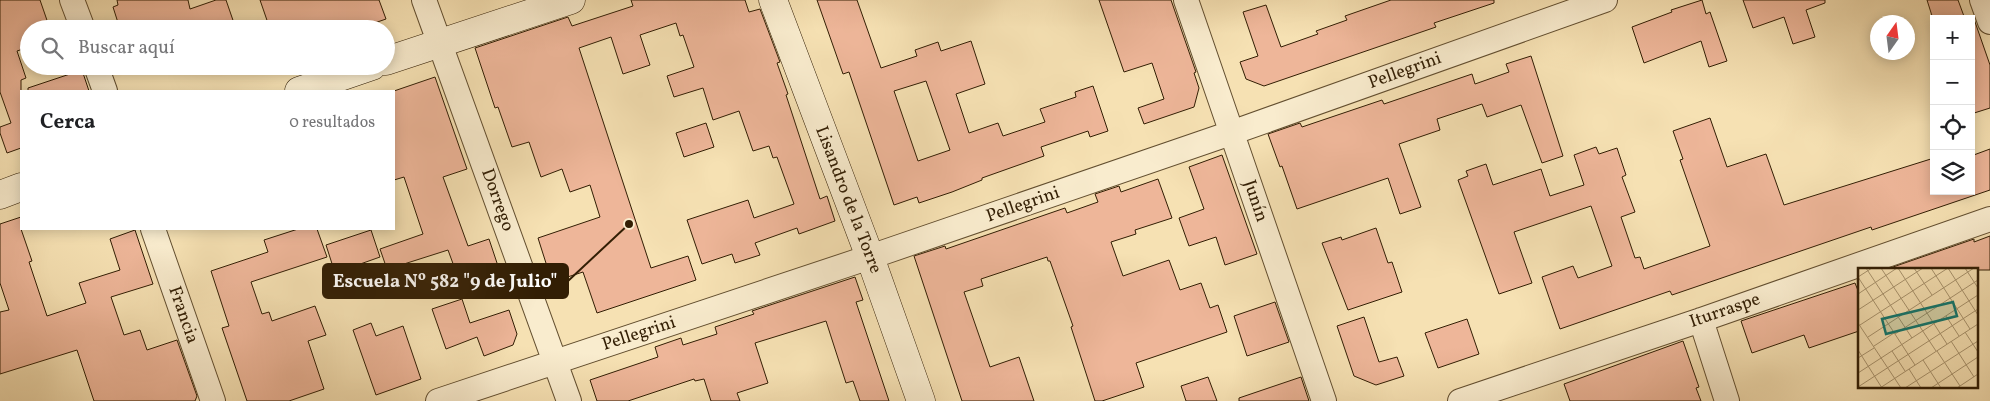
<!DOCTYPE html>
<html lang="es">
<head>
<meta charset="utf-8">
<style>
	:root { --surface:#fff; --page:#f6f6f6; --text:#202124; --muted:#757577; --line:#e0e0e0 }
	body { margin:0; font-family:Vollkorn,serif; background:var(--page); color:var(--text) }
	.controls { position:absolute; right:15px; top:15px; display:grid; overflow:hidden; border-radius:0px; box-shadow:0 2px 12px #0003 }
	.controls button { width:45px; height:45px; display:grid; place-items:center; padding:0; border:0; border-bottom:1px solid var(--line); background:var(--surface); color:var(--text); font:25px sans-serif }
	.compass { position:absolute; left:1870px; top:15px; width:45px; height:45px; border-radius:50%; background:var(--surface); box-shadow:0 2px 12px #0003; rotate:14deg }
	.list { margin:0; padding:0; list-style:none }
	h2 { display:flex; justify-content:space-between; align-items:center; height:65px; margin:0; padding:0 20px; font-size:21px }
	h2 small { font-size:16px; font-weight:400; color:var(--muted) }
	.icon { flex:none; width:28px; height:28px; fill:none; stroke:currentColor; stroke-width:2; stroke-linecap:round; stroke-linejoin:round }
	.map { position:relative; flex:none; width:1990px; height:401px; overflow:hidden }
	.search { position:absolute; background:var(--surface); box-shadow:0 2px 12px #0003; left:20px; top:20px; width:375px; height:55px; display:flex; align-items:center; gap:12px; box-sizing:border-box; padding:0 18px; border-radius:28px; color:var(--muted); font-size:19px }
	.panel { position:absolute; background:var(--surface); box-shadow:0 2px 12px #0003; left:20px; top:90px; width:375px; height:140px; border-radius:0px }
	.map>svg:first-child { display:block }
</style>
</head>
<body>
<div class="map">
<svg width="1990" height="401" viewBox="0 0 1990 401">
	<rect width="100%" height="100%" fill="#f6e1b3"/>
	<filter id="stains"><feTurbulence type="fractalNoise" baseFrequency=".004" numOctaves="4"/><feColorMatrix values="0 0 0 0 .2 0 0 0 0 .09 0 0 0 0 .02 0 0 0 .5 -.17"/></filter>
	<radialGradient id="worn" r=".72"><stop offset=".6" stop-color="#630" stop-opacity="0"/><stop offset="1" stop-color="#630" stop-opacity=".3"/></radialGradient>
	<path fill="#eeb699" stroke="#321e04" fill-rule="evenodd" d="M0 0H40L50 29H29V47L17 51 26 78 21 80V148L7 153 0 133V127L11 123 0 92Z
		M117 0H188L190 9 216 0H226L236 29H120L113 7 118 5Z
		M260 0H379L386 19 366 26 367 29H270Z
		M631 0H745L749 12 760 9 780 62 777 63 788 94 786 95 820 199 827 196 835 221 799 234 797 228 755 243 760 255 735 263 732 254 702 264 687 220 748 200 754 218 794 204 777 157 773 158 769 146 753 151 739 111 713 120 703 88 674 97 667 76 694 67 683 35 680 36 676 23 640 35 650 65 623 74 611 37 579 48 651 268 688 256 696 280 597 313 583 272 552 282 538 238 600 217 590 185 570 192 562 169 541 177 529 142 512 147 498 107 495 108 475 48 568 17 572 26 633 6Z
		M817 0H857L881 68 917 56 915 50 938 42 941 51 971 41 985 84 956 94 969 133 998 123 1003 136 1045 122 1040 109 1076 97 1075 92 1093 86 1108 131 1090 137 1088 131 1041 147 1044 156 982 178V180L952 192 919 203 917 197 894 205 849 72 843 74ZM926 81 950 150 918 161 894 91Z
		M1099 0H1171L1196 72 1194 73 1199 88 1194 107 1144 124 1138 108 1164 99 1152 63 1124 72Z
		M1391 0H1494V3L1434 23 1436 27 1264 86 1246 79 1240 62 1258 56 1243 12 1266 5 1281 47 1318 34 1316 31 1347 20 1345 16Z
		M1702 0 1706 14 1710 12 1727 61 1709 67 1701 41 1644 63 1632 27 1672 12 1671 10Z
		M1743 0H1825V3L1806 10 1815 37 1793 44 1784 17 1753 28Z
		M1927 0H1958L1965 19H1933Z
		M1971 19H1974L1990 65V108L1971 114Z
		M1531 56 1563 156 1542 163 1521 105 1487 117 1482 104 1437 119 1440 130 1399 144 1421 207 1400 214 1388 178 1297 209 1282 166 1280 167 1268 134 1300 123 1302 127 1382 100 1384 104 1472 74 1475 84 1509 72 1506 64Z
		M82 70 89 91H28V88Z
		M435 77 467 169 443 177 468 246 489 239 501 275 462 288 448 250 404 264 405 269 389 275 380 249 423 234 404 177 394 180V91Z
		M1710 118 1727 167 1766 154 1784 205 1934 158V191H1971V156L1990 149V190L1872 230 1871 227 1672 295 1670 291 1560 329 1542 277 1573 266 1578 278 1612 266 1591 206 1514 232 1532 283 1499 294 1458 180 1468 176 1466 171 1486 164 1493 185 1541 169 1550 196 1584 185 1574 155 1596 147 1599 154 1617 148 1626 175 1622 177 1635 212 1621 217 1635 258 1640 257 1644 269 1710 246 1680 160 1683 159 1673 131Z
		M706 123 714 147 684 157 676 133Z
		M1222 155 1257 254 1225 265 1216 237 1189 246 1179 218 1204 209 1189 167Z
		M1158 179 1172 218 1135 230 1136 234 1111 242 1123 276 1169 260 1180 290 1201 283 1210 308 1218 305 1227 332 1136 363 1144 387 1102 401H1095L1071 327 1073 326 1050 261H1048L1047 257 981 279 983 286 964 292 990 367 1019 357 1034 401H962L914 256 945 246 946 249 1065 208 1067 213 1098 202 1095 194 1119 186 1121 192Z
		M21 217V229L32 261 29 262 47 316 86 303 79 283 120 270 110 239 135 230 153 284 111 297 124 335 140 330 147 350 177 340 197 396 195 401H94L77 350 0 374V312L9 310 0 283V224Z
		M1376 228 1388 263 1392 262 1402 292 1348 310 1322 243 1341 237 1342 240Z
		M298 229H317L327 257 251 282 262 314 269 312 272 321 315 306 326 335 308 341 324 389 289 401H247L222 328 229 326 211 271 268 252 264 240Z
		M371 230 380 257 335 273 326 245Z
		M1990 236V270H1894L1893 267 1974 239V242Z
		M855 277 863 300 856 302 889 401H860L853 381 846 383 826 321 755 343 768 383 737 393 740 401H711L704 379 695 381 694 379 628 401H597L590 380 658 357 655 347 681 338 683 345 717 334 715 327 754 314 752 311Z
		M1855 283 1859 293V331L1809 348 1804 335 1752 353 1741 321Z
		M462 299 470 323 509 310 517 334 513 345 484 356 477 337 446 349 432 309Z
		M1275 302 1289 342 1247 356 1234 316Z
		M1364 317 1379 362 1397 357 1404 376 1376 385 1354 376 1337 326Z
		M1467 319 1479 354 1438 368 1425 333Z
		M371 323 376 336 403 326 421 379 376 395 353 330Z
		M1683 341 1699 387 1696 388 1701 401H1570L1564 384Z
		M1208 377 1217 401H1186L1181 386Z
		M1301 377 1309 401H1239V398Z"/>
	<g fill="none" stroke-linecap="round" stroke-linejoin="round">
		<g stroke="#634f30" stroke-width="26">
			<path id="street" d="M72 0 83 29
				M424 0 569 401
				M1186 0 1324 401
				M1982 0 1990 22
				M96 66 105 91
				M153 229 213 401
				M1701 320 1727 401
				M438 401 870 257 1231 133 1605 0
				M1460 401 1701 320 1990 219"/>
		</g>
		<g stroke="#321e04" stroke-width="29">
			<path id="secondary" d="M773 0 870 257 921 401
				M386 61 571 0
				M299 91 372 66
				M0 195 21 187"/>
		</g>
		<use href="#street" stroke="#f9ecce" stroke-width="24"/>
		<use href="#secondary" stroke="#f9ecce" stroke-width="28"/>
	</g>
	<g text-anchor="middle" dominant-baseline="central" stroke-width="5" stroke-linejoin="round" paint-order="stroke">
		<g font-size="18" fill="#321e04" stroke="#f9ecce">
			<text transform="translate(1405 71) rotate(-20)">Pellegrini</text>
			<text transform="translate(497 200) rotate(70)">Dorrego</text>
			<text transform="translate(848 200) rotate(69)">Lisandro de la Torre</text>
			<text transform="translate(1255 201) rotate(71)">Junín</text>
			<text transform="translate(1023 205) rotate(-19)">Pellegrini</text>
			<text transform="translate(1725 311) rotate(-19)">Iturraspe</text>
			<text transform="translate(183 315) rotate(71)">Francia</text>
			<text transform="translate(639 334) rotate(-18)">Pellegrini</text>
		</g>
	</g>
	<g transform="translate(1858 268)">
		<rect width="120" height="120" fill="#f6e1b3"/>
		<path fill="none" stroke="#a8936d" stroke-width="1" d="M8 0 54 70M23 0 78 83M40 0 89 76M56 0 74 27M73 0 112 61M90 0 120 47M107 0 120 20M0 9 57 97M0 9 14 0M0 26 39 0M0 42 65 0M88 48 101 68M0 55 43 120M2 57 90 0M107 64 120 84M37 66 120 12M10 69 116 0M93 73 116 109M16 78 36 65M0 82 24 120M34 83 47 103M79 83 102 118M0 90 16 80M65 92 83 120M51 101 63 120M0 105 120 27M0 119 120 41M22 120 120 56M47 120 120 73M73 120 120 89M99 120 120 106"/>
		<path fill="#0f766e" fill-opacity="0.15" stroke="#0f766e" stroke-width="2.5" d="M95 34 99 48 28 66 24 51Z"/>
		<rect width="120" height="120" fill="none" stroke="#321e04" stroke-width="2.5"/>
	</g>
	<path fill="none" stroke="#321e04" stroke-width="2" d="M629 224L568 281"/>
	<circle fill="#321e04" stroke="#f9ecce" stroke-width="2" cx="629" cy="224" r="5"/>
	<rect fill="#321e04" stroke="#321e04" stroke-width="2" x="323" y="264" width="245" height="34" rx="5"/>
	<g font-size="19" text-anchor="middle" font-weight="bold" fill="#fff">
		<text x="445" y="287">Escuela Nº 582 "9 de Julio"</text>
	</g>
	<rect width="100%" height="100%" filter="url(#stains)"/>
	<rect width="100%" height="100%" fill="url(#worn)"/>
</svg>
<div class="controls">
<button>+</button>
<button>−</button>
<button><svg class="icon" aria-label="locate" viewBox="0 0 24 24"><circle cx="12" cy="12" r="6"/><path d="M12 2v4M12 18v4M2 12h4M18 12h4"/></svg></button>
<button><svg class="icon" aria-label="layers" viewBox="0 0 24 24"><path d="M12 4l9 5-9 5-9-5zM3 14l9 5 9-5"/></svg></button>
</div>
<svg class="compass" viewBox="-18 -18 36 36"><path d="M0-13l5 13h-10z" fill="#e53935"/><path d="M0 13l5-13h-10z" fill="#757577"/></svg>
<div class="search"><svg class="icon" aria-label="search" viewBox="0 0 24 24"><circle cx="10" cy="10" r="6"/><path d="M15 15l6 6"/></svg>Buscar aquí</div>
<section class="panel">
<h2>Cerca<small>0 resultados</small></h2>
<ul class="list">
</ul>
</section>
</div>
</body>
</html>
